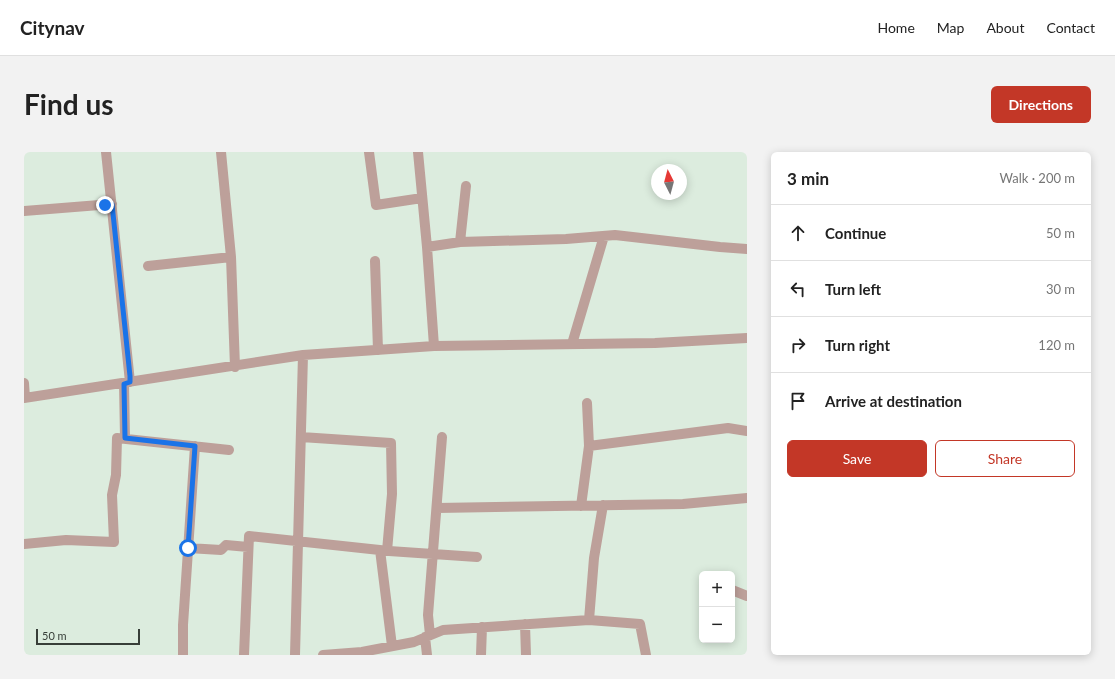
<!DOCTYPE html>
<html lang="en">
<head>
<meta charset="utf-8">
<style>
	:root { --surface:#fff; --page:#f2f2f2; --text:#222; --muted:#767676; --line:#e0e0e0; --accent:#c33727 }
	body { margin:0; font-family:Lato,sans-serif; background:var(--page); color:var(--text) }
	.controls { position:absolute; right:12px; bottom:12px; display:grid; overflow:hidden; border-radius:6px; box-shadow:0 2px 10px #0003 }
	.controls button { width:36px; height:36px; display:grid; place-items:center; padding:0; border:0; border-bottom:1px solid var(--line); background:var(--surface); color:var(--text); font:20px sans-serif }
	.compass { position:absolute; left:627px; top:12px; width:36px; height:36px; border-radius:50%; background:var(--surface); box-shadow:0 2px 10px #0003; rotate:354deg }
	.scale { position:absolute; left:12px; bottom:10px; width:104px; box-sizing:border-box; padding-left:4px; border:2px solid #373e38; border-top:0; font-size:11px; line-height:14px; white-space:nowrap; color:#373e38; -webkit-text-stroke:3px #dcecde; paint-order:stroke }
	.stop { position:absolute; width:12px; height:12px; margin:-9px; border:3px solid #1a73e8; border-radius:50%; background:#fff }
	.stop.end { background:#1a73e8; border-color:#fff; box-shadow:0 1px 4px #0008 }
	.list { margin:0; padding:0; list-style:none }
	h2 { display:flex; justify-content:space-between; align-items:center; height:52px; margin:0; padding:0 16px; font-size:17px }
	h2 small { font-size:13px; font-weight:400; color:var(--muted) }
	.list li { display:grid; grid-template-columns:26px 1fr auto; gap:12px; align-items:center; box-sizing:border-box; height:56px; padding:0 16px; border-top:1px solid var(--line) }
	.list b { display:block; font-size:15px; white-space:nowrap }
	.list em { font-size:13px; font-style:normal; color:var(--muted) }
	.actions { display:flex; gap:8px; padding:12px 16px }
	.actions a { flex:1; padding:9px 0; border:1px solid var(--accent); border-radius:6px; text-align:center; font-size:14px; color:var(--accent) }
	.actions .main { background:var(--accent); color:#fff }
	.icon { flex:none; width:22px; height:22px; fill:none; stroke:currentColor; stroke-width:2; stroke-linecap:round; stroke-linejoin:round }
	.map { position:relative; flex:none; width:723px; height:503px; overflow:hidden; border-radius:6px }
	header { display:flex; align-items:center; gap:24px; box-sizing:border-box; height:56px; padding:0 20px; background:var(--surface); border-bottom:1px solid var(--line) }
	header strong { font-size:19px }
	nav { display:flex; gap:22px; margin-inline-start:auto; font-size:14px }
	.intro { display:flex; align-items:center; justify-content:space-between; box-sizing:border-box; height:96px; padding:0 24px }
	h1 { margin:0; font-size:28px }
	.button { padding:10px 18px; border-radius:6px; background:var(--accent); color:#fff; font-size:14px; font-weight:700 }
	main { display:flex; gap:24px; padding:0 24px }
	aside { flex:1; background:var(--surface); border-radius:6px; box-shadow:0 2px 10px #0003 }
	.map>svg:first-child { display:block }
</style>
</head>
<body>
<header>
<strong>Citynav</strong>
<nav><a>Home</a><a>Map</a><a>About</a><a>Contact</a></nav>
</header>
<div class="intro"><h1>Find us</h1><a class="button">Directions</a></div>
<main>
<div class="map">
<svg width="723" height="503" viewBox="0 0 723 503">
	<rect width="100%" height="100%" fill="#dcecde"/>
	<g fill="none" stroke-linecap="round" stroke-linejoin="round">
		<path stroke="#bda09a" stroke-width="10" d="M82 0 106 230
			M197 0 207 105 211 215
			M345 0 352 53 398 46
			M394 0 403 95 410 194
			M0 59 88 52
			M436 90 442 34
			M403 95 436 90 542 87 591 83 696 95 723 97
			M351 109 354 198
			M124 114 207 105
			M548 192 580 84
			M0 231 1 246
			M100 231 101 286
			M0 246 279 203 410 194 631 191 723 186
			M277 285 367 291 368 342 363 399
			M565 294 704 276 723 279
			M557 354 565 294 563 251
			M413 356 659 352 723 346
			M0 392 42 388 90 390 88 343 92 323 93 286 205 298
			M164 396 197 398 202 393 224 395
			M356 398 368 494
			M708 438 723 444
			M565 468 570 406 579 353
			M501 472 502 503
			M406 483 404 463 418 285
			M401 485 403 503
			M159 503V473L171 294
			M220 503 225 384 365 399 453 405
			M271 503 279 203
			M299 503 338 500 390 490 419 478 565 468 616 472 622 503
			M457 503 458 475"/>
	</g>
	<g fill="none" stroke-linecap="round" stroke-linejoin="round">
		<path stroke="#1a73e8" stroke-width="5" d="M81 53 88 52 106 224V230L100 232 101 286 171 294 164 396"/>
	</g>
</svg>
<div class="controls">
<button>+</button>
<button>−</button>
</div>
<svg class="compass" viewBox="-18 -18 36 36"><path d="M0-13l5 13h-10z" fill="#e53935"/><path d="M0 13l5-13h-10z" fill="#767676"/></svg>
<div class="scale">50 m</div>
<div class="stop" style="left:164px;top:396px"></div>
<div class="stop end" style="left:81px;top:53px"></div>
</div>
<aside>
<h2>3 min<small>Walk · 200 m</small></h2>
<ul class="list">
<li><svg class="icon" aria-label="ahead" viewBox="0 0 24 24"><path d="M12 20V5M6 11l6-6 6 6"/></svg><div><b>Continue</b></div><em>50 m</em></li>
<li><svg class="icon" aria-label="left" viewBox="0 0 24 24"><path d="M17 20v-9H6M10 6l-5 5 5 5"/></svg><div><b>Turn left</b></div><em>30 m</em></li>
<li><svg class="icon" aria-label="right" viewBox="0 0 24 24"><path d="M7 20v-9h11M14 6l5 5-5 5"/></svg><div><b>Turn right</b></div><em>120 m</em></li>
<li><svg class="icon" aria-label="arrive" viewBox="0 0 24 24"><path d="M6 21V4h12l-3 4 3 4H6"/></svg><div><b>Arrive at destination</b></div></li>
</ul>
<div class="actions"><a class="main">Save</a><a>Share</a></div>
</aside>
</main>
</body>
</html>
